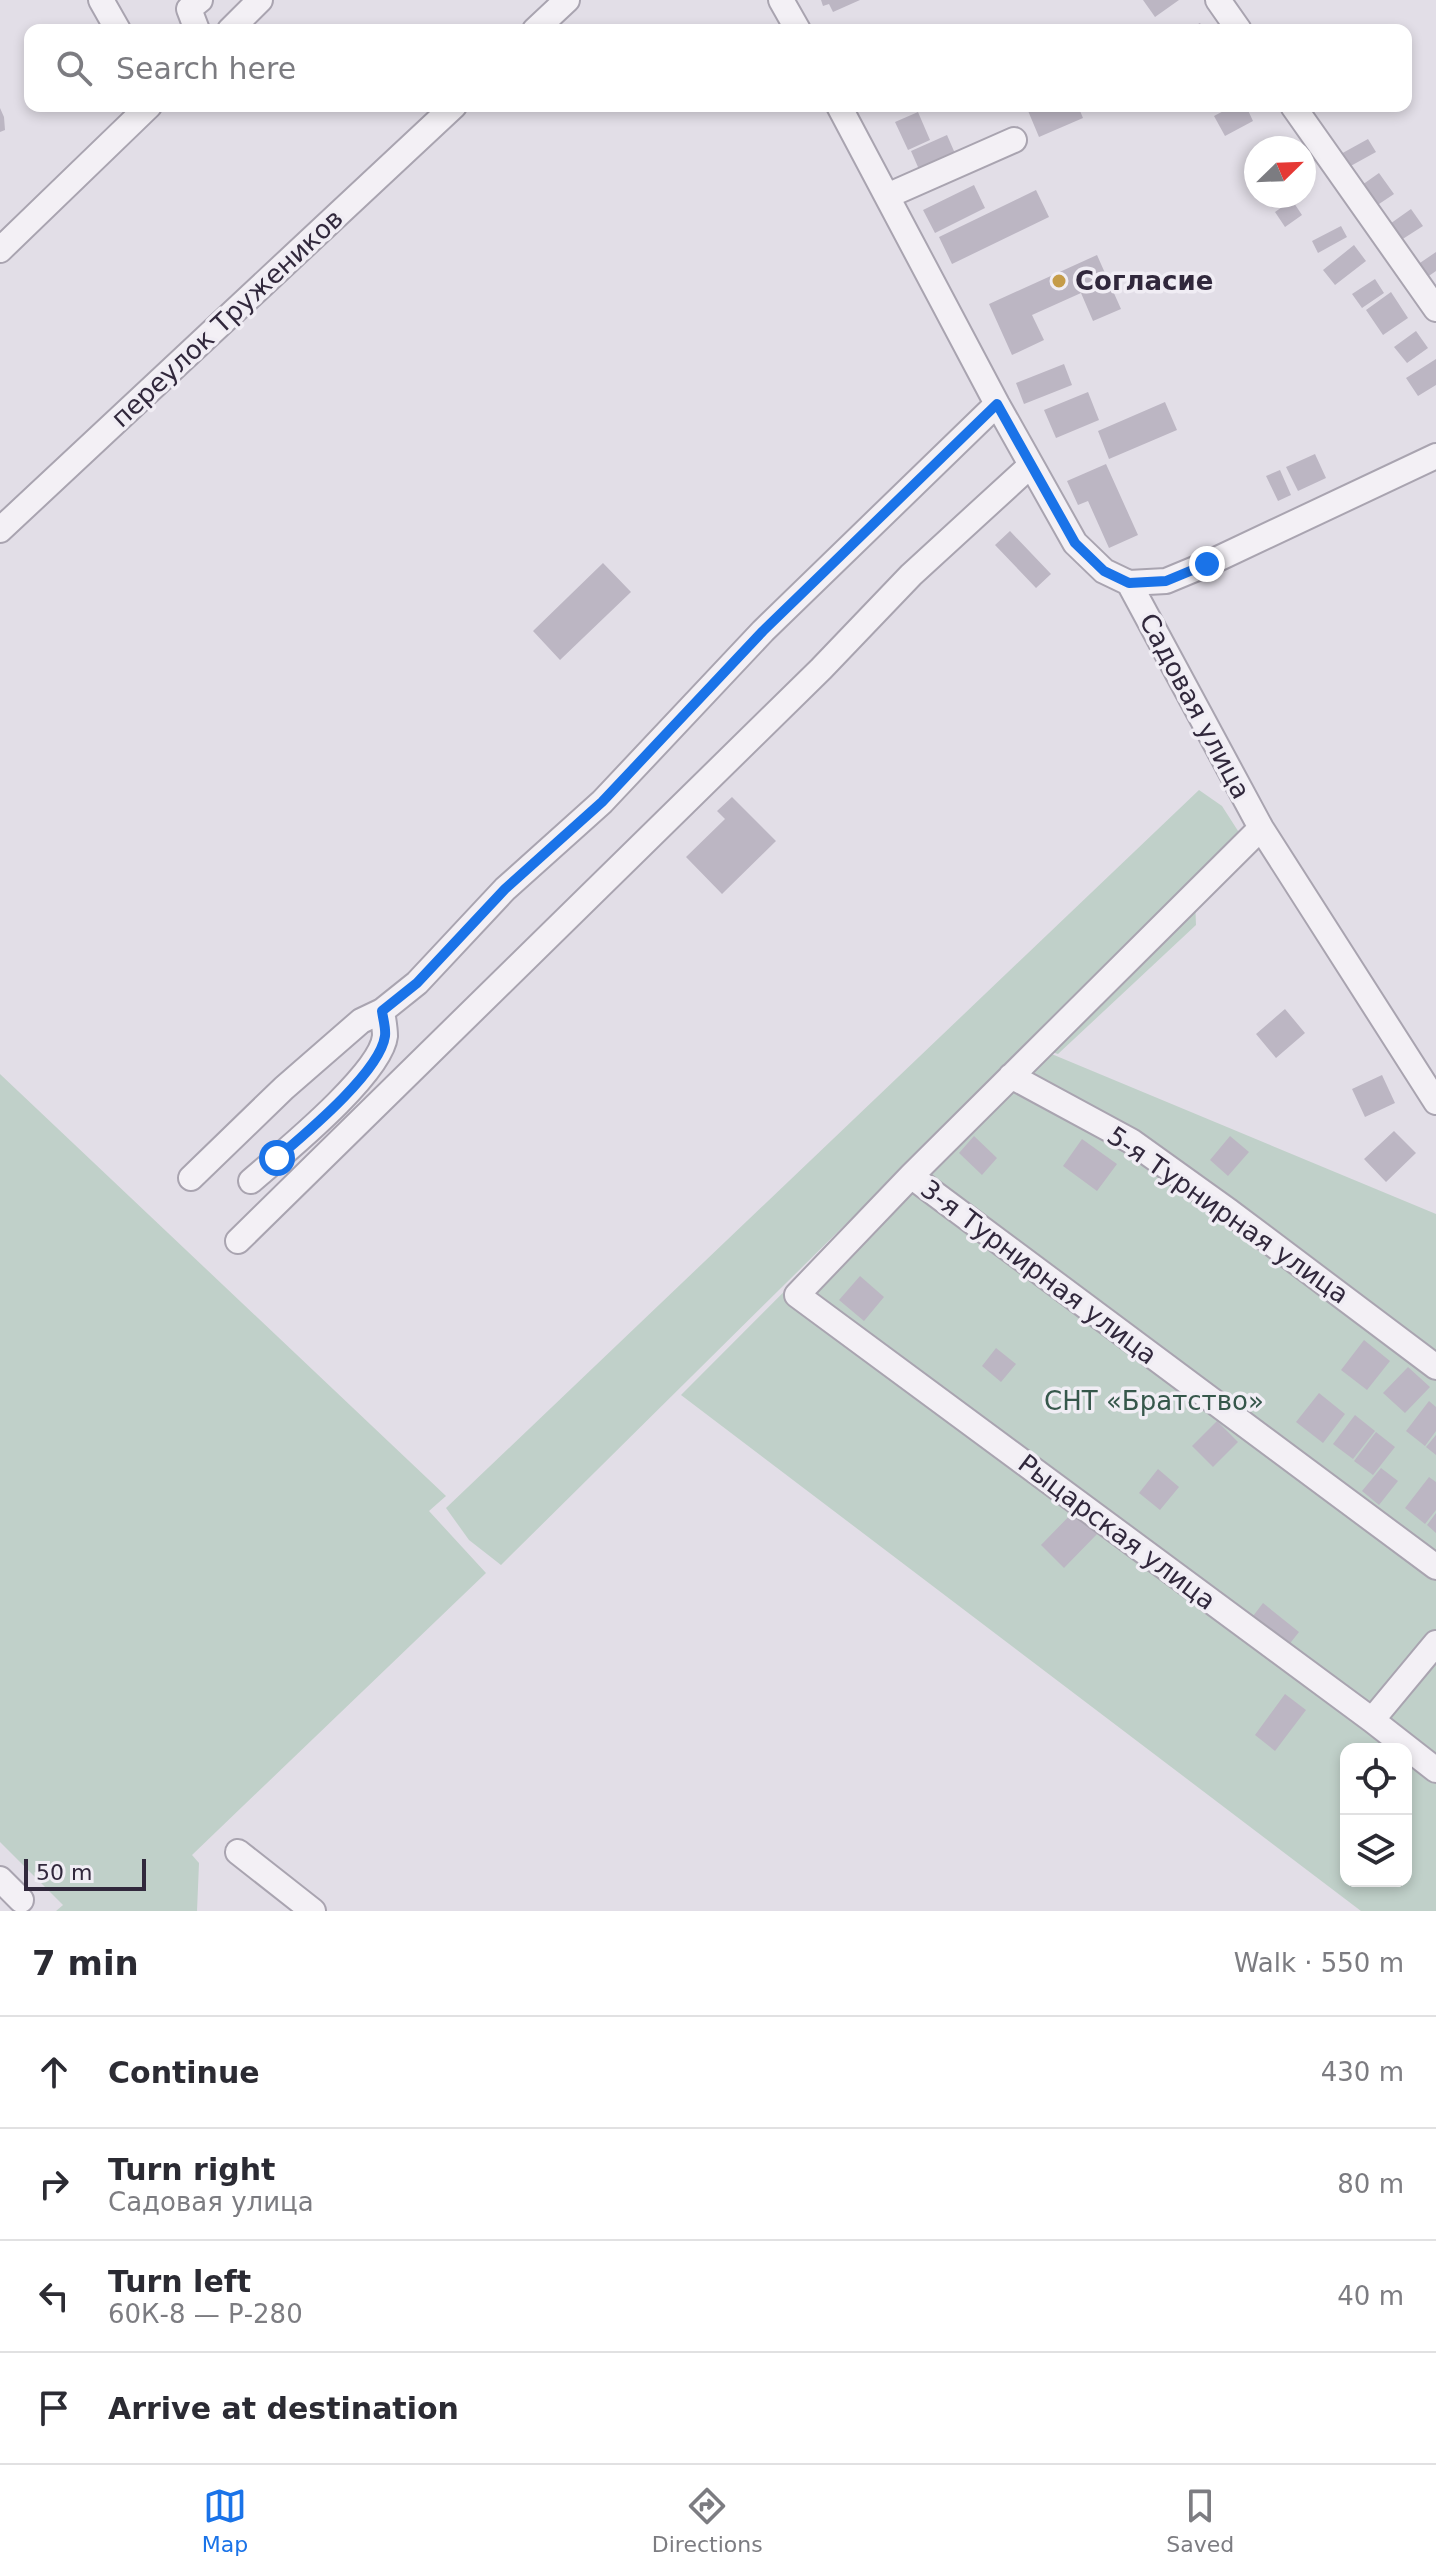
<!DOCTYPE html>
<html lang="en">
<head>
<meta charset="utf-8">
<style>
	:root { --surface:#fff; --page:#f2f2f3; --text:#2b2b33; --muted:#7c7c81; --line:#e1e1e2; --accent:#1a73e8 }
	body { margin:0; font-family:"DejaVu Sans",sans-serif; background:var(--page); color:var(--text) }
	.controls { position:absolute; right:24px; bottom:24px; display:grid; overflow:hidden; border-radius:16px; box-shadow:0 4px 12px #0003 }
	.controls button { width:72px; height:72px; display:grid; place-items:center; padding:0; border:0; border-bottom:2px solid var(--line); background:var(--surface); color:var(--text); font:40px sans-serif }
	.compass { position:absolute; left:1244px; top:136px; width:72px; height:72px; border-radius:50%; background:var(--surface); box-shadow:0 4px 12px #0003; rotate:67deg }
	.scale { position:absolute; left:24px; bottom:20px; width:122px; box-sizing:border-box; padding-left:8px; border:4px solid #31283c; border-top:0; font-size:22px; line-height:28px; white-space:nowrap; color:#31283c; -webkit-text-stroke:6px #f0edf4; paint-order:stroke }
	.stop { position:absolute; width:24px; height:24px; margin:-18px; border:6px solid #1a73e8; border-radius:50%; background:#fff }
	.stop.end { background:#1a73e8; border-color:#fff; box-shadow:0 2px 8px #0008 }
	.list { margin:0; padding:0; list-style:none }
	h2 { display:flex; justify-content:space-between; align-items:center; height:104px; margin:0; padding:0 32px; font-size:34px }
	h2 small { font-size:26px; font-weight:400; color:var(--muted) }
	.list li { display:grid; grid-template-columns:52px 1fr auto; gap:24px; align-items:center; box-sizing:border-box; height:112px; padding:0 32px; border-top:2px solid var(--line) }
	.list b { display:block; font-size:30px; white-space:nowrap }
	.list p { margin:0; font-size:26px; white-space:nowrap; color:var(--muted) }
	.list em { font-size:26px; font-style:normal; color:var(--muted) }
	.icon { flex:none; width:44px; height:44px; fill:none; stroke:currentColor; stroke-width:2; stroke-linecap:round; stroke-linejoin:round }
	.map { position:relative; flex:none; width:1436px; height:1911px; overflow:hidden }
	.search { position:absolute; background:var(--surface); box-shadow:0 4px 12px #0003; left:24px; right:24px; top:24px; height:88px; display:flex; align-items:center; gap:20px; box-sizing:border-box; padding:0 28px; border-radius:16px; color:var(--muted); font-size:30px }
	.sheet { height:552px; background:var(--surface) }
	nav { display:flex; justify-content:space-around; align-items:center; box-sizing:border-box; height:112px; border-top:2px solid var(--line); background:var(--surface); font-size:22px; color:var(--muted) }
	nav a { display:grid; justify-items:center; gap:4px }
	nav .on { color:var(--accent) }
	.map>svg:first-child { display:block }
</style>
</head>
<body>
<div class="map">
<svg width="1436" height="1911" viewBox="0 0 1436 1911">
	<rect width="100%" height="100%" fill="#e2dee7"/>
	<path fill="#c0d0c9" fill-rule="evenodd" d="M1199 790 1222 806 1240 834 501 1565 469 1540 446 1508Z
		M1195 899 1196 925 1058 1054 1043 1049Z
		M1030 1045 1436 1214V1911H1361L681 1395ZM1346 1749H1406V1881H1346Z
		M0 1074 446 1496 429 1511 486 1573 192 1855 199 1863 197 1911H56L63 1905 0 1842Z"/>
	<path fill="#bcb6c3" d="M821 0H860L833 12 829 4 823 6Z
		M1143 0H1179L1155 17Z
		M1200 23 1204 30H1187Z
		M1026 106H1078L1083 118 1039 137Z
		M1233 106H1246L1253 121 1225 136 1214 116Z
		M0 108 4 117 5 130 0 132Z
		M918 112 930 140 908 150 895 122Z
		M947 135 957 158 921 174 911 151Z
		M1283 139 1289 148H1268Z
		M1368 139 1376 152 1347 168 1339 155Z
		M1379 173 1394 194 1376 206 1362 185Z
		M974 185 985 208 935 233 923 210Z
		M1036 190 1049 217 952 264 939 237Z
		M1292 200 1302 215 1285 227 1275 212Z
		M1411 209 1423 226 1398 242 1387 226Z
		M1341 226 1347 237 1318 253 1312 241Z
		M1354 245 1366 261 1335 285 1323 270Z
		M1436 252V271L1423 280 1414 267Z
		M1097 255 1121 309 1093 321 1081 293 1032 315 1044 340 1012 355 989 304Z
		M1375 279 1384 293 1362 308 1352 294Z
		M1391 292 1408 318 1383 335 1366 310Z
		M1416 331 1428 348 1407 363 1394 347Z
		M1436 359V385L1418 396 1406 378Z
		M1064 364 1072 385 1024 404 1016 383Z
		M1088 392 1099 420 1056 438 1044 410Z
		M1165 402 1177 430 1109 459 1098 431Z
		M1315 454 1326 478 1298 491 1286 467Z
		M1106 464 1138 535 1109 548 1088 501 1078 505 1067 481Z
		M1280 470 1291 495 1278 501 1266 476Z
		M1010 531 1051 574 1036 588 995 545Z
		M603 563 631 592 560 660 533 631Z
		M732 797 776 841 722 894 686 857 725 819 717 811Z
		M1285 1009 1305 1033 1276 1058 1256 1034Z
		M1382 1075 1395 1103 1365 1117 1352 1089Z
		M1394 1131 1416 1153 1386 1182 1364 1159Z
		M974 1136 997 1158 982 1175 959 1153Z
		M1230 1136 1249 1152 1228 1176 1210 1160Z
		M1082 1139 1117 1164 1097 1191 1063 1166Z
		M860 1276 884 1297 864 1321 839 1300Z
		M1364 1340 1390 1361 1367 1390 1341 1370Z
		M996 1348 1016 1364 1001 1382 982 1366Z
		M1408 1367 1430 1387 1405 1413 1383 1393Z
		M1319 1393 1345 1414 1323 1443 1296 1422Z
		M1429 1401 1436 1407V1431L1425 1446 1406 1431Z
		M1355 1415 1375 1431 1353 1459 1333 1444Z
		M1217 1421 1238 1442 1213 1467 1192 1446Z
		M1376 1432 1395 1447 1373 1475 1354 1461Z
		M1436 1435V1455L1426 1447Z
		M1381 1468 1398 1481 1379 1505 1362 1491Z
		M1158 1469 1179 1487 1160 1510 1139 1493Z
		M1429 1477 1436 1482V1510L1425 1524 1405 1508Z
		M1078 1507 1101 1530 1064 1568 1041 1545Z
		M1436 1513V1533L1427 1525Z
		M1263 1603 1299 1632 1280 1656 1244 1628Z
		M1285 1694 1306 1710 1275 1751 1255 1735Z"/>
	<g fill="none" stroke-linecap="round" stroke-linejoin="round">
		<g stroke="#a9a4b0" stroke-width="28">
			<path id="minor" d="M101 0 118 30
				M781 0 798 30
				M1218 0 1239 30
				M197 30 189 9 200 0
				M230 30 260 0
				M535 30 567 0
				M839 106 997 404 1075 543 1104 571 1129 583 1261 828 1436 1102
				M1293 106 1436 309
				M887 196 1014 140
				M0 250 149 106
				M0 530 454 106
				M1129 583 1166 581 1207 564 1436 456
				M1261 828 911 1176 797 1295 1372 1720 1436 1770
				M1011 1076 1131 1141 1230 1212 1436 1367
				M911 1176 1436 1567
				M191 1178 284 1088 361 1021 382 1011 417 983 505 889 602 802 763 631 997 404
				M251 1181C282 1154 381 1074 385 1036 385 1028 383 1018 382 1011
				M238 1241 821 669 911 575 1031 465
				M1372 1720 1436 1643
				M238 1852 313 1911
				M0 1879 21 1900"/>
		</g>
		<use href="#minor" stroke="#f3f0f5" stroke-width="24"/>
	</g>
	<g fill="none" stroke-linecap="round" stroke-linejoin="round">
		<path stroke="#1a73e8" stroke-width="10" d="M277 1158C305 1134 380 1072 385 1036 386 1028 383 1019 382 1011L417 983 505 889 602 802 763 631 997 404 1075 543 1104 571 1129 583 1166 581 1207 564"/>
	</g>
	<circle fill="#c59c49" stroke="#f0edf4" stroke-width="3" cx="1059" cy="281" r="8"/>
	<g text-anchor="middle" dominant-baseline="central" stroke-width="7" stroke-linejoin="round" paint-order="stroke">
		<g font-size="26" font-weight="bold" fill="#31283c" stroke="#f0edf4" text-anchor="start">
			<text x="1075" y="281">Согласие</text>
		</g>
		<g font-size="26" fill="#31283c" stroke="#f0edf4">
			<text transform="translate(227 318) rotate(-43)">переулок Тружеников</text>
			<text transform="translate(1195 706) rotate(62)">Садовая улица</text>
			<text transform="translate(1228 1215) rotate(35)">5-я Турнирная улица</text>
			<text transform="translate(1039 1272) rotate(37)">3-я Турнирная улица</text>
			<text transform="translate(1117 1532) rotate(37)">Рыцарская улица</text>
		</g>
		<g font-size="26" fill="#36574b" stroke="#f0edf4">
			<text x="1154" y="1401">СНТ «Братство»</text>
		</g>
	</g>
</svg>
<div class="controls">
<button><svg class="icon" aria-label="locate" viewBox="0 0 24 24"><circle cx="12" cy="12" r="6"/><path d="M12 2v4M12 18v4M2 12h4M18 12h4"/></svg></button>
<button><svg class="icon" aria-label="layers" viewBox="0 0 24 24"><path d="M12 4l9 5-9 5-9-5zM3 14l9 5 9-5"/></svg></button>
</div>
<svg class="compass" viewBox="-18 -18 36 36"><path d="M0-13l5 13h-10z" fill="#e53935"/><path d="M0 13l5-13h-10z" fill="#7c7c81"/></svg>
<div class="scale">50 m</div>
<div class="stop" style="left:277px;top:1158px"></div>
<div class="stop end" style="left:1207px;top:564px"></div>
<div class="search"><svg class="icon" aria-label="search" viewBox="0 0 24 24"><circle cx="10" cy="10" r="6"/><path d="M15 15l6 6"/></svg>Search here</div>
</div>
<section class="sheet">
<h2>7 min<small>Walk · 550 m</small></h2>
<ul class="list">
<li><svg class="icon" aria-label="ahead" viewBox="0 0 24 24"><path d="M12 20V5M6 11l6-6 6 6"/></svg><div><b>Continue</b></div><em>430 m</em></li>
<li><svg class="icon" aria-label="right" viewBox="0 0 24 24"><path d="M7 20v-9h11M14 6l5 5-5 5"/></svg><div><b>Turn right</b><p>Садовая улица</p></div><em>80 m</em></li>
<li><svg class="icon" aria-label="left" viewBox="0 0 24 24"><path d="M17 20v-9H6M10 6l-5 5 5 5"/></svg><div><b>Turn left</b><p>60К-8 — Р-280</p></div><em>40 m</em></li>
<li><svg class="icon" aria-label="arrive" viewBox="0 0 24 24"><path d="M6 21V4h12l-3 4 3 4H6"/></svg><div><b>Arrive at destination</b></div></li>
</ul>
</section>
<nav>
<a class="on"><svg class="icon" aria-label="map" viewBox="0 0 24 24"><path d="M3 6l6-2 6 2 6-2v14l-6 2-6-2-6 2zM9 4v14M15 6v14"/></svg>Map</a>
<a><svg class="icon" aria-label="directions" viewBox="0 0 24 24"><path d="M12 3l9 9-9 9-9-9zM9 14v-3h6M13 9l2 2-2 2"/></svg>Directions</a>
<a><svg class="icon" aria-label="saved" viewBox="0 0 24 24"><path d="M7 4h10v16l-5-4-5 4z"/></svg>Saved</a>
</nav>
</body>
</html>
